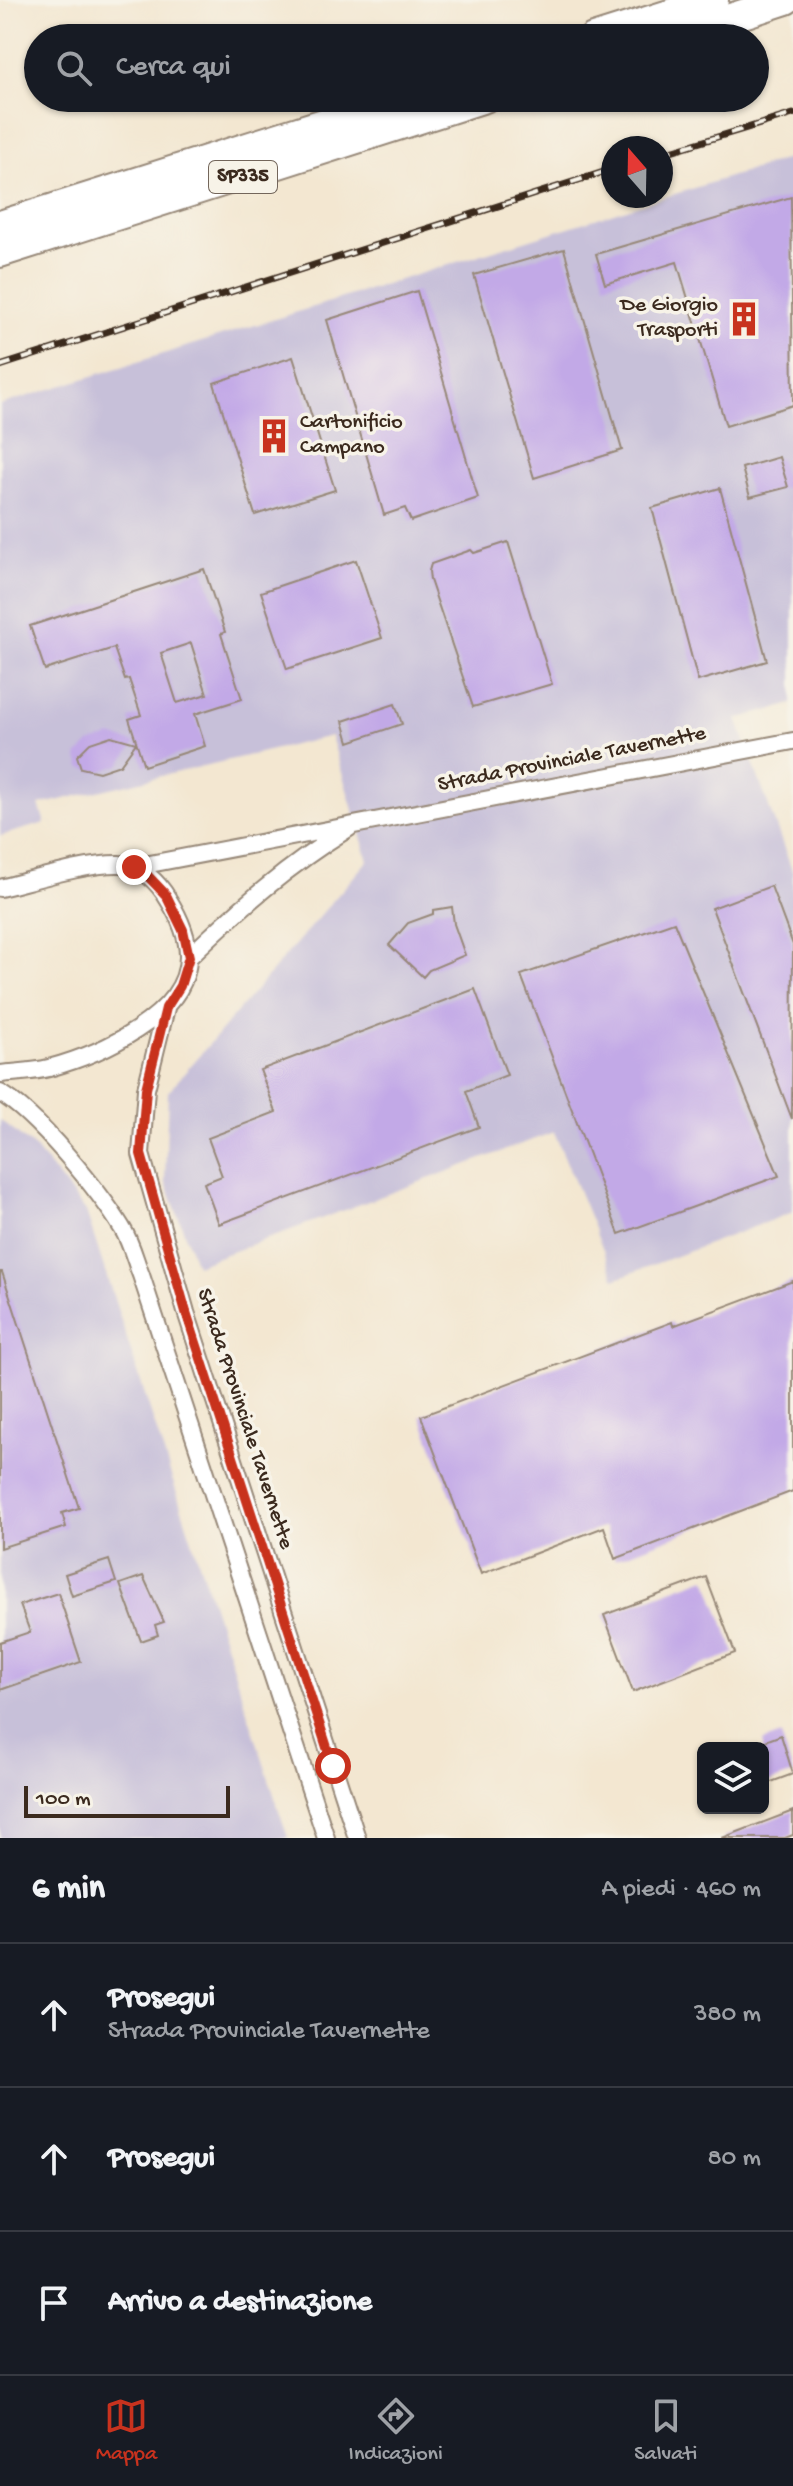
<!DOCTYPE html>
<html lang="it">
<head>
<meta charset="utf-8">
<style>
	:root { --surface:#171b24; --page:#242831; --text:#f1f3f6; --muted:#9ea1a6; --line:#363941; --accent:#c8321e }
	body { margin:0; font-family:"Gochi Hand",sans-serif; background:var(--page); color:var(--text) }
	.controls { position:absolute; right:24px; bottom:24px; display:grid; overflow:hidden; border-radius:12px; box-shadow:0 2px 6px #0004 }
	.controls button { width:72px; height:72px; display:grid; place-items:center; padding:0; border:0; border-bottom:2px solid var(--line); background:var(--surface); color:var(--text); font:40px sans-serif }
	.compass { position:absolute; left:601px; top:136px; width:72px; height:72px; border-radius:50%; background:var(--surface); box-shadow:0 2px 6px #0004; rotate:340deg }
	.scale { position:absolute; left:24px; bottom:20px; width:206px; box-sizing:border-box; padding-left:8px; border:4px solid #3b2a1e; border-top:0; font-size:22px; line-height:28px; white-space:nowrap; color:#3b2a1e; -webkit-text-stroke:6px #f7f3e8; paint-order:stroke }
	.stop { position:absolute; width:24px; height:24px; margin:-18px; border:6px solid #c8321e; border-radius:50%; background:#fff }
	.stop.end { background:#c8321e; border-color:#fff; box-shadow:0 2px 8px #0008 }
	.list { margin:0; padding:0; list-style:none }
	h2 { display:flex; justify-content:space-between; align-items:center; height:104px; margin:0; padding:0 32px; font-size:34px }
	h2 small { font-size:26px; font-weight:400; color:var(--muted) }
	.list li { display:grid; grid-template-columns:52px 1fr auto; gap:24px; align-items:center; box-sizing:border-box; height:144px; padding:0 32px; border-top:2px solid var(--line) }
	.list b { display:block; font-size:30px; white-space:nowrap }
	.list p { margin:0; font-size:26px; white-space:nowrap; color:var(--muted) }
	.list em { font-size:26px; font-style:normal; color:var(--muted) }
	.icon { flex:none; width:44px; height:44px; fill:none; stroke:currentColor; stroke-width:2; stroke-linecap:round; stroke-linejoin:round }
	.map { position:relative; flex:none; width:793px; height:1838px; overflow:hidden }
	.search { position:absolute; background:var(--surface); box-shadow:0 2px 6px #0004; left:24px; right:24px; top:24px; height:88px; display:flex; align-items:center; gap:20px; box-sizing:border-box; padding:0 28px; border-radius:44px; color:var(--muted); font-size:30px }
	.sheet { height:536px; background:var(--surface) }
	nav { display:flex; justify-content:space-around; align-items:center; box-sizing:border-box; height:112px; border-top:2px solid var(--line); background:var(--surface); font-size:22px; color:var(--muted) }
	nav a { display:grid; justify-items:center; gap:4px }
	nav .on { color:var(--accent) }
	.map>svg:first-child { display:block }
</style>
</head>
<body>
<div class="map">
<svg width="793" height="1838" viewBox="0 0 793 1838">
	<rect width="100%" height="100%" fill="#f7f3e8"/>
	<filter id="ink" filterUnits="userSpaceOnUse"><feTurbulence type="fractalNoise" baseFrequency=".0125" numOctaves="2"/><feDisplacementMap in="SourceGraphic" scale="16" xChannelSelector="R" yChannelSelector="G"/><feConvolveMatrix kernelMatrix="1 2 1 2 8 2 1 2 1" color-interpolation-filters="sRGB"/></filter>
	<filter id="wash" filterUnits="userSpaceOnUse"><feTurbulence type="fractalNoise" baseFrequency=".006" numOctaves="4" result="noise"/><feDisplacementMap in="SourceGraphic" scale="32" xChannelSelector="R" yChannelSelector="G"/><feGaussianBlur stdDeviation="1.8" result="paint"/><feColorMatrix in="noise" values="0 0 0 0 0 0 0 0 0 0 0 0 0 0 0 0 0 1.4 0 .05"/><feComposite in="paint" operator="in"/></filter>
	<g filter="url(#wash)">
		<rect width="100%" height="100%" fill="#f3e7d1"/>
		<path fill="#c7c0d9" d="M793 157V704L737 719 793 873V1212L615 1279 554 1132 196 1265 165 1180 168 1092 368 860 331 736 39 805 45 823 0 836V405Z
			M0 1120 36 1149 86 1212 288 1838H0Z"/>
		<g id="blocks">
			<path fill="#c2a9e7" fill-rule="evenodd" d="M791 197 793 405 726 426 677 262 605 284 596 254Z
				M564 249 622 450 534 478 474 275Z
				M417 291 478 498 411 521 405 508 384 515 327 320Z
				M293 357 335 490 255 515 214 383Z
				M779 457 788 487 750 497 742 468Z
				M720 488 767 661 698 681 652 508Z
				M508 542 552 684 473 707 430 580 429 571 431 564 471 550 474 553Z
				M356 560 382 638 287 669 261 592Z
				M204 569 225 632 221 634 242 699 195 714 205 746 144 766 129 719 141 715 129 679 125 680 114 648 45 670 30 626ZM191 643 207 694 177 703 161 653Z
				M395 704 402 724 349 742 343 721Z
				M111 736 136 743 120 765 99 772 81 768 77 756 90 743Z
				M771 886 793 945 792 1119 712 908Z
				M452 907 454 924 465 955 429 970 423 977 389 945 408 923 433 914V910Z
				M674 922 779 1176 619 1234 521 975Z
				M475 989 507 1075 466 1091 479 1127 219 1224 204 1183 222 1176 208 1138 276 1112 260 1070Z
				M0 1272H2L79 1508 62 1513 66 1527 0 1548Z
				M793 1281V1491L615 1559 604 1527 481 1574 421 1416 672 1322 673 1326Z
				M109 1560 116 1582 72 1596 65 1574Z
				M143 1576 164 1622 155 1625 158 1635 141 1641 120 1584Z
				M706 1577 735 1653 633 1692 604 1615Z
				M58 1593 81 1662 0 1690V1642L30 1632 20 1605Z
				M781 1735 793 1774 763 1785V1742Z
				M793 1811V1835L785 1838H722Z"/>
		</g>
	</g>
	<g filter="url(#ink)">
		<use href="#blocks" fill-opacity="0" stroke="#978878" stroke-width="2"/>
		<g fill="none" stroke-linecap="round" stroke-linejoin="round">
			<g stroke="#978878" stroke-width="20">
				<path id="street" d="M134 867 793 741
					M0 888C33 880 88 863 120 864 140 864 159 883 168 899 178 915 188 936 188 956 189 1016 97 1055 49 1068 33 1072 16 1072 0 1074
					M189 957C241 907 286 867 349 828
					M166 1008 146 1089 141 1154 186 1312 357 1838
					M0 1093C36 1113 100 1192 122 1228 131 1242 135 1260 141 1275L326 1838"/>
			</g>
			<g stroke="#978878" stroke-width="32">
				<path id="highway" d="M593 38 714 0
					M669 38 786 0
					M0 225 403 98
					M0 253 485 98"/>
			</g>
			<use href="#street" stroke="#fff" stroke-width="16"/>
			<use href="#highway" stroke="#fff" stroke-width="28"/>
			<g stroke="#3b2a1e" stroke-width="7">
				<path id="rail" d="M661 154 793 114
					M0 366 613 169"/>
			</g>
			<use href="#rail" stroke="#f7f3e8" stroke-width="4" stroke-dasharray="12" stroke-linecap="butt"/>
		</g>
	</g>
	<g fill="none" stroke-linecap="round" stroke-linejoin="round" filter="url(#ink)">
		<path stroke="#c8321e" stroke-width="10" d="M134 867 145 873 166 895 183 930 189 957 180 986 166 1008 146 1089 141 1154 186 1312 333 1766"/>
	</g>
	<defs>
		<g id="building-bare" transform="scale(2.76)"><path d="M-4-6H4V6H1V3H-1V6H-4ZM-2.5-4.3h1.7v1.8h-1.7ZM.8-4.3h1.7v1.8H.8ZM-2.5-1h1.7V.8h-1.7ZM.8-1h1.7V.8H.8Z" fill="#c8321e" stroke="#f7f3e8" stroke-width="2.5" paint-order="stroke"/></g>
	</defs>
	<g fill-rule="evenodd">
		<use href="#building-bare" x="744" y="319"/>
		<use href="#building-bare" x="274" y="436"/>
	</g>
	<g text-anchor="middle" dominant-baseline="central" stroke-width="7" stroke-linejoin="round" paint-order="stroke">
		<rect fill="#f7f3e8" stroke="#73665b" stroke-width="2" x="209" y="161" width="68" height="32" rx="6"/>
		<g font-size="20" font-weight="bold" fill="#3b2a1e">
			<text x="243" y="177">SP335</text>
		</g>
		<g font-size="22" fill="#3b2a1e" stroke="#f7f3e8" text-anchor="end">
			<text x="718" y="306">De Giorgio<tspan x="718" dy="25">Trasporti</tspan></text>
			<text x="300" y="423" text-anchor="start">Cartonificio<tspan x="300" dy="25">Campano</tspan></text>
		</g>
		<g font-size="22" fill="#3b2a1e" stroke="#f7f3e8">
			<text transform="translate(572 760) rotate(-11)">Strada Provinciale Tavernette</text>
			<text transform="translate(244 1419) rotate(72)">Strada Provinciale Tavernette</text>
		</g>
	</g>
</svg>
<div class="controls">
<button><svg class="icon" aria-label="layers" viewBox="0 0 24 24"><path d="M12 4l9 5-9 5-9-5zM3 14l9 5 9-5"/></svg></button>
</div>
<svg class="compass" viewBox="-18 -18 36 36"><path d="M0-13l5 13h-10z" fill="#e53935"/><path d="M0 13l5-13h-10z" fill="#9ea1a6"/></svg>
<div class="scale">100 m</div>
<div class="stop" style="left:333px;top:1766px"></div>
<div class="stop end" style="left:134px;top:867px"></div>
<div class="search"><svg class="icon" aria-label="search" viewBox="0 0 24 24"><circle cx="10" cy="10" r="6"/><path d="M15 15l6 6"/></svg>Cerca qui</div>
</div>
<section class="sheet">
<h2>6 min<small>A piedi · 460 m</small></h2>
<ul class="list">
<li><svg class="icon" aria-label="ahead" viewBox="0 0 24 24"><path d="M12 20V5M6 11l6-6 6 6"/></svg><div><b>Prosegui</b><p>Strada Provinciale Tavernette</p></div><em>380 m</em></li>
<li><svg class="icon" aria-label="ahead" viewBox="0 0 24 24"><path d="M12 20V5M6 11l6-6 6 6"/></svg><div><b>Prosegui</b></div><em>80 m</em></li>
<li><svg class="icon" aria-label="arrive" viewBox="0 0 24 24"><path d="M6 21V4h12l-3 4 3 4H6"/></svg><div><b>Arrivo a destinazione</b></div></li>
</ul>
</section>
<nav>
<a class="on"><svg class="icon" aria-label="map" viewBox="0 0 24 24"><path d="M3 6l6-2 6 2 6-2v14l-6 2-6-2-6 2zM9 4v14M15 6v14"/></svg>Mappa</a>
<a><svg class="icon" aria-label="directions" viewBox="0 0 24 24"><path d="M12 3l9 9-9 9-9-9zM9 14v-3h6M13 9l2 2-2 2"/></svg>Indicazioni</a>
<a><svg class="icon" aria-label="saved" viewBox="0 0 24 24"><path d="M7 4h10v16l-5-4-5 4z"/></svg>Salvati</a>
</nav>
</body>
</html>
